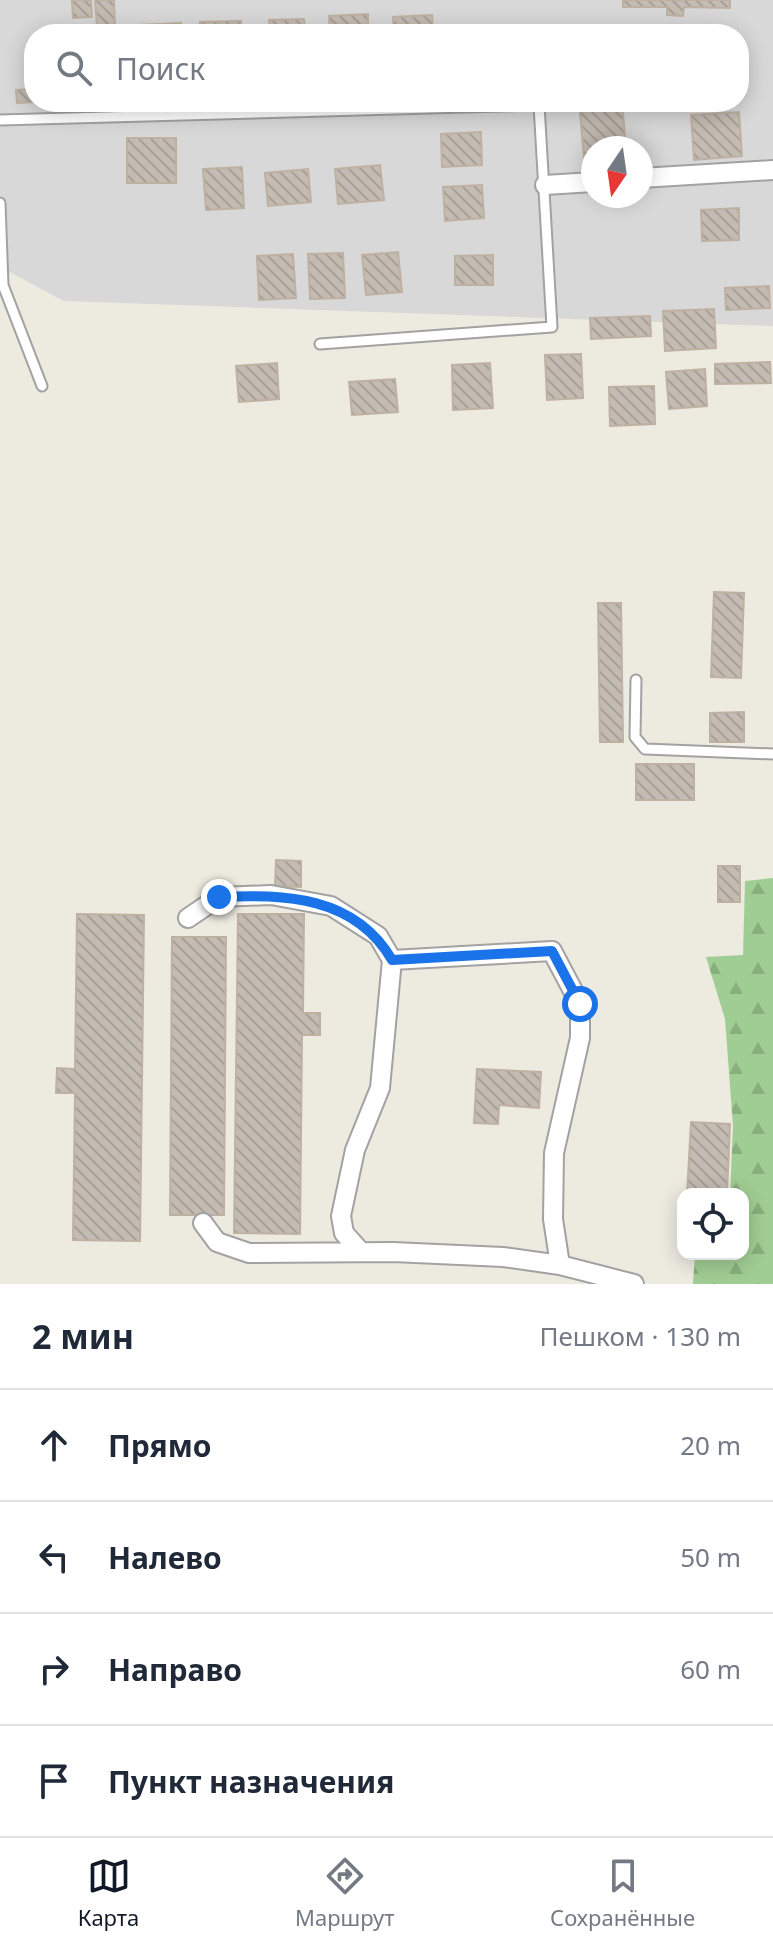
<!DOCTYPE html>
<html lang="ru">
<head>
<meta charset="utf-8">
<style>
	:root { --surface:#fff; --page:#f2f2f3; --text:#1f2937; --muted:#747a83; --line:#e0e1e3; --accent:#111827 }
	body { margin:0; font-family:"Noto Sans",sans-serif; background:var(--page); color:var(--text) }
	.controls { position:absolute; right:24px; bottom:24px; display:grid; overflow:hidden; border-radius:16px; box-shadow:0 4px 20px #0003 }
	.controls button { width:72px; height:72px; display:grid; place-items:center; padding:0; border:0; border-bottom:2px solid var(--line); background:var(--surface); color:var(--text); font:40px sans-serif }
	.compass { position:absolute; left:581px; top:136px; width:72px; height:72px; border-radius:50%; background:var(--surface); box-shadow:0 4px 20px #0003; rotate:193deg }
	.stop { position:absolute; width:24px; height:24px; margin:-18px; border:6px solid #1a73e8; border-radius:50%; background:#fff }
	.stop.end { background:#1a73e8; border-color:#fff; box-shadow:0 2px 8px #0008 }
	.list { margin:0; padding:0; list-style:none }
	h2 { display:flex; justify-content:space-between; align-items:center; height:104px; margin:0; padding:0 32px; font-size:34px }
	h2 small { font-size:26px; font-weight:400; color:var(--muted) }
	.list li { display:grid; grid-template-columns:52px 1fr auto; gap:24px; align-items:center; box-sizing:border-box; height:112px; padding:0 32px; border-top:2px solid var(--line) }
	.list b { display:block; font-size:30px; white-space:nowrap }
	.list em { font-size:26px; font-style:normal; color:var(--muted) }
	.icon { flex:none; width:44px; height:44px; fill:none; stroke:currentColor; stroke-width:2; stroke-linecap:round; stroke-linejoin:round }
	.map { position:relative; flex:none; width:773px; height:1284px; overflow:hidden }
	.search { position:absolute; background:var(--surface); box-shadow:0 4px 20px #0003; left:24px; right:24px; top:24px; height:88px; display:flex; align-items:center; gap:20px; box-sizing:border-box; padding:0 28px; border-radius:32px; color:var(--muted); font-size:30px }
	.sheet { height:552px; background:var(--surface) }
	nav { display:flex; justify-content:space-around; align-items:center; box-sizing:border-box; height:112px; border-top:2px solid var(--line); background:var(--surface); font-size:22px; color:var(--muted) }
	nav a { display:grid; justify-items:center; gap:4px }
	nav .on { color:var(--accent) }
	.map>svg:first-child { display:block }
</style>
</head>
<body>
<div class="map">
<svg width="773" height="1284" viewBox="0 0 773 1284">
	<defs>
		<pattern id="forest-firs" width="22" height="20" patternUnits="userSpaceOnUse" patternTransform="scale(2)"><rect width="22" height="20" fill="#a0cd93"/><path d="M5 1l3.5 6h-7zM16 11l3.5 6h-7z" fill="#89af7e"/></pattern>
		<pattern id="building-back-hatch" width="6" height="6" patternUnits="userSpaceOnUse" patternTransform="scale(2)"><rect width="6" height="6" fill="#c4bcb3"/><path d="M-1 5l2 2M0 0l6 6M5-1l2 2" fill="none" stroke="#a8a199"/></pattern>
	</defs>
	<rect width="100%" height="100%" fill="#edeae0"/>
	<path fill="#d9d8d8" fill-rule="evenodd" d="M0 0H773V326L64 301 0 267ZM34 34H739V102H34ZM593 148H641V196H593Z"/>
	<path fill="url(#forest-firs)" d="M773 878V1284H693L695 1254H743V1194H730L733 1126 725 1019 706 957 743 955 745 881Z"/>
	<path fill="url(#building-back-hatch)" stroke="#bfb1a2" stroke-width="2" d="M72 0H91L92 17 73 18Z
		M95 0H114L115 26 97 27Z
		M623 0H730V8L684 7 683 16 667 15V7H623Z
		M368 14V34H330L329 16Z
		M432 15 433 34H394L393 17Z
		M304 19 305 34H270L269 20Z
		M241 21V34H201L200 22Z
		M181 23V34H139V25Z
		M608 29V34H563V30Z
		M34 89V102L17 103 16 90Z
		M579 102H622L626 148H593V156L584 157Z
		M739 112 742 156 694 160 691 115Z
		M481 132 482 165 442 167 441 134Z
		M127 138H176V183H127Z
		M380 165 384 200 338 204 335 169Z
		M242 167 244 208 206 210 203 169Z
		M308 169 311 202 268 206 265 173Z
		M482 185 484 218 445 221 443 187Z
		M739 208V240L702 241 701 210Z
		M398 252 402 292 366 295 362 255Z
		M343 253 345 298 310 299 308 254Z
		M293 254 296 298 259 300 257 256Z
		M493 255V285H455V256Z
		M769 286 770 308 726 310 725 288Z
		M714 309 716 348 665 351 663 311Z
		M650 316 651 336 591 339 590 318Z
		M581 354 583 398 547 400 545 355Z
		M770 362 771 383 715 384V364Z
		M277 363 279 399 239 402 236 366Z
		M490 363 493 408 453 410 452 365Z
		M705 369 707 406 669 409 666 372Z
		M395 379 398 412 352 415 349 382Z
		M654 386 655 424 610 426 609 387Z
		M714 592 744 593 741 678 711 677Z
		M598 603H621L623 742H600Z
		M744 712V742H710V713Z
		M636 764H694V800H636Z
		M276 860 301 861V887L275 886Z
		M718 866H740V902H718Z
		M77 914 144 915 140 1241 73 1240 75 1093H56L57 1068 75 1069Z
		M238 914H304L303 1013H320V1035H302L300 1234 234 1233Z
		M172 937H226L224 1215H170Z
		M477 1069 541 1072 539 1108 499 1105 498 1124 474 1123Z
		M691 1122 730 1124 727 1194H687Z"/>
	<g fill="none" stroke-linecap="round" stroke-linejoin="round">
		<g stroke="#a2a2a2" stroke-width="13">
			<path id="lane" d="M0 120 539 105 552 327 320 344
				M0 203 3 285 42 386
				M636 680 635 737 645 749 773 754"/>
		</g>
		<g stroke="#a2a2a2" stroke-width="22">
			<path id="street" d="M641 178 773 170
				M545 185 593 182
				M188 918 219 897 271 895 331 906 378 936 392 960 380 1088 355 1150 341 1216 344 1233 361 1252
				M392 960 552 951 580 1004V1038L554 1153 553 1219 560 1265
				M203 1223 217 1242 249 1253 393 1252 503 1257 560 1265 634 1284"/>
		</g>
		<use href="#lane" stroke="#fff" stroke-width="9"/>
		<use href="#street" stroke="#fff" stroke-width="18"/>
	</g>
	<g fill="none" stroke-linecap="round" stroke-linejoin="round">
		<path stroke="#1a73e8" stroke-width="10" d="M219 897C285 894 355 896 392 960L552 951 580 1004"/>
	</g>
</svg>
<div class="controls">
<button><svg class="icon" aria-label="locate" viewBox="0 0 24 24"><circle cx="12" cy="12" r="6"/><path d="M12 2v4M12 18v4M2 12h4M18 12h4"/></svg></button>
</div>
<svg class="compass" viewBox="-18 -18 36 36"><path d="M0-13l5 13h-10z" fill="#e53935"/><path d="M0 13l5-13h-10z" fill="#747a83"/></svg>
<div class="stop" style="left:580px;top:1004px"></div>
<div class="stop end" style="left:219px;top:897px"></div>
<div class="search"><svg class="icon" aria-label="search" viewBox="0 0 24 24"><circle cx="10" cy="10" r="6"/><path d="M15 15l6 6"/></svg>Поиск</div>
</div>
<section class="sheet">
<h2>2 мин<small>Пешком · 130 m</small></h2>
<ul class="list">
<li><svg class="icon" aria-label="ahead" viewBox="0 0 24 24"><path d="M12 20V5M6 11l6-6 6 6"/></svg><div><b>Прямо</b></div><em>20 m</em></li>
<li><svg class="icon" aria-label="left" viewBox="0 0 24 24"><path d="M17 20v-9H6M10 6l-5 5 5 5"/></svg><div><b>Налево</b></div><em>50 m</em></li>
<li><svg class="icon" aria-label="right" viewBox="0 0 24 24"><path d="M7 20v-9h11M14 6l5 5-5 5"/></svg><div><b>Направо</b></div><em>60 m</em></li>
<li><svg class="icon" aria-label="arrive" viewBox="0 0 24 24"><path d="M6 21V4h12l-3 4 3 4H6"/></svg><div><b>Пункт назначения</b></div></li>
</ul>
</section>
<nav>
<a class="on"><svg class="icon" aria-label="map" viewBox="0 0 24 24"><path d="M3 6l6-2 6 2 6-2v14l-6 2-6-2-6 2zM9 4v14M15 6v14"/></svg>Карта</a>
<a><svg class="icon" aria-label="directions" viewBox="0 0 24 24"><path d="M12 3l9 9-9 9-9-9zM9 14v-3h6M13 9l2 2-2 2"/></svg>Маршрут</a>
<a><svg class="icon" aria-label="saved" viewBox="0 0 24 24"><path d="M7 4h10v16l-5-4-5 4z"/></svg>Сохранённые</a>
</nav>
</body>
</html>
